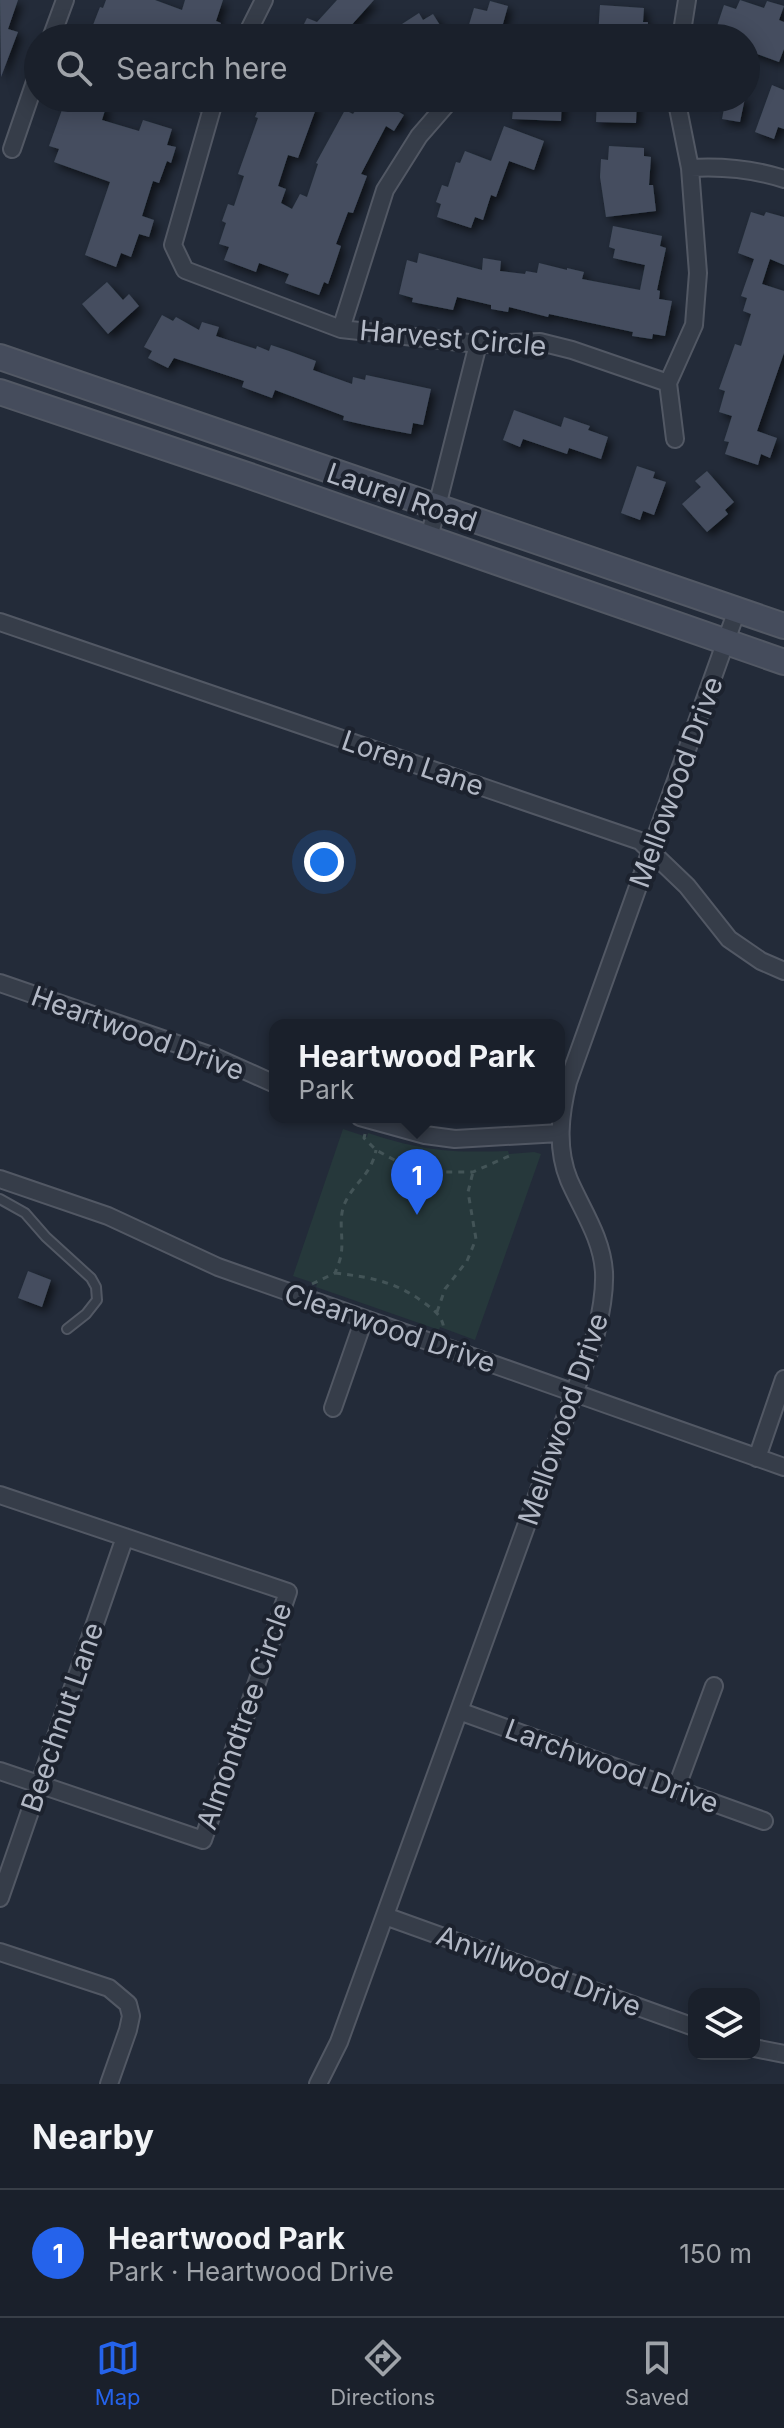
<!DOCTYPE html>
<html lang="en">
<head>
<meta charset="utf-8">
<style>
	:root { --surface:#1a202b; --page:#232833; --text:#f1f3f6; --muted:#9fa3a9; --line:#383e47; --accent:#2563eb }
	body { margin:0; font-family:Inter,sans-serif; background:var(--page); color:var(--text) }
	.controls { position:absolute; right:24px; bottom:24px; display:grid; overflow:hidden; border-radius:16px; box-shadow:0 4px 20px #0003 }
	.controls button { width:72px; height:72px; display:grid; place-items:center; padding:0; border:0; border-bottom:2px solid var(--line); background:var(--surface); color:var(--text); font:40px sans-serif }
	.you { position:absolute; left:324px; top:862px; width:28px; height:28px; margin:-20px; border:6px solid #fff; border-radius:50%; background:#1a73e8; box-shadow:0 0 0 12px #1a73e833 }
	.badge { display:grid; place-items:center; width:52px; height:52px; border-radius:50%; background:var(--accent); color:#fff; font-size:26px; font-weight:700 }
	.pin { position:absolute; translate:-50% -66px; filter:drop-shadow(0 2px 4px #0008) }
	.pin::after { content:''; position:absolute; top:42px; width:28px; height:24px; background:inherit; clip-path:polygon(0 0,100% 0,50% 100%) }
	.popup { position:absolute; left:269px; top:1019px; width:296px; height:104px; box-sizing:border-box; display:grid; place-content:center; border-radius:16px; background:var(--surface); filter:drop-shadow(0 2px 6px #0005); font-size:26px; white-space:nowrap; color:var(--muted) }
	.popup b { font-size:30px; color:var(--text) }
	.popup::after { content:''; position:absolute; left:50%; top:100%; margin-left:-16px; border:16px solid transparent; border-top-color:var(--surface) }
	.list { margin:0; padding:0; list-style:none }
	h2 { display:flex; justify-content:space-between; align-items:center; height:104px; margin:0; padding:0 32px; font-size:34px }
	h2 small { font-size:26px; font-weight:400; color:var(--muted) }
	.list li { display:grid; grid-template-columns:52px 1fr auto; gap:24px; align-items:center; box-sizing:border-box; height:128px; padding:0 32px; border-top:2px solid var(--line) }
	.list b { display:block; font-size:30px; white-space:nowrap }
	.list p { margin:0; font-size:26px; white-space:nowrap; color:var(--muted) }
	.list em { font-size:26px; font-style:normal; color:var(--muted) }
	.icon { flex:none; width:44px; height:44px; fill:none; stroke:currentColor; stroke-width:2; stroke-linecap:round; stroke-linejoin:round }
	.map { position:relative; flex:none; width:784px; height:2084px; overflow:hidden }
	.search { position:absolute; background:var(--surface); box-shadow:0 4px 20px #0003; left:24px; right:24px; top:24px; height:88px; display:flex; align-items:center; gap:20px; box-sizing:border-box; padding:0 28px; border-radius:44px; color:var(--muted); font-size:30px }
	.sheet { height:232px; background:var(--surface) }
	nav { display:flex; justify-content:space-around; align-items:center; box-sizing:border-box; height:112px; border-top:2px solid var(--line); background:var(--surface); font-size:22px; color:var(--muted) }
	nav a { display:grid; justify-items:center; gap:4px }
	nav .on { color:var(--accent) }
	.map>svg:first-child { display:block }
</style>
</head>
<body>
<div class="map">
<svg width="784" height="2084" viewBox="0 0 784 2084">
	<defs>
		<filter id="shadow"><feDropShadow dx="4.5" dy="4.5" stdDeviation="4" flood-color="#0009"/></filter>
	</defs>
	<rect width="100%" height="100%" fill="#232b39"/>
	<path fill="#26383b" d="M343 1129 367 1137 368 1133C422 1151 452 1153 508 1151L509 1154 534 1152 541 1154 475 1340 440 1327 439 1330 316 1287 317 1284 293 1276Z"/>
	<path fill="#444e5e" filter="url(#shadow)" d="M0 0H18L8 29 18 32 1 77Z
		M106 0H155L182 10 185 0H223L216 21 221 23 215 38H98L102 28 93 25 100 7 103 8Z
		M337 0H374L348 29 342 24 336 38H297L307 18 317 22Z
		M740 0 764 8 767 1 784 6 779 20 784 22V49L779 62 746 50V38H713L724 5 736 9Z
		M490 1 508 6 499 38H465L474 8 487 11Z
		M600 5 644 8 643 22H648L647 38 598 37Z
		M419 13 423 20 433 14 448 38H411L402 24Z
		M772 85 784 90V129L778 127 774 139 755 132Z
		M72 98H79L106 107 102 120 139 131 143 120 172 129 167 145 176 147 171 163 167 161 159 183 153 181 142 216 154 220 149 237 139 234 131 257 121 253 116 267 85 255 110 182 54 162 59 149 49 146 63 107 68 109Z
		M276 98H296L317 106 298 158 288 155 278 186 286 189 281 203 292 209 300 194 307 197 318 164 316 163 345 110 353 114 364 98H398L392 108 404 115 394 131 386 126 361 174 367 176 353 213 348 212 336 244 341 246 334 267 328 284 324 282 319 295 285 283 289 274 259 263 256 272 224 260 229 247 219 244 226 223 222 221 228 204 234 206 244 176 238 174 258 118 255 117 262 100 274 104Z
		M524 98H562L561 121 512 119 514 101H524Z
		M597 98H637L636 123 596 122Z
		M726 98H745L740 122 722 119Z
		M504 126 544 141 534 170 509 161 496 197 491 195 483 220 475 217 471 228 437 217 441 204 436 202 442 185 448 187 456 162 460 163 465 151 491 161Z
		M609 146 644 148V156L651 157 649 185H653L656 211 606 217 600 177 601 159 608 160Z
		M751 212 764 216 766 212 784 217V265L770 259 762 284 784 291V353L757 431 777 438 770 458 761 454 758 465 725 454 729 442 724 441 732 416 719 412 725 391 719 389 735 344 741 346 751 314 743 311 747 298 741 296 754 259 738 253Z
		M613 226 662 236 660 246 666 248 657 290 660 291 659 299 672 301 665 336 653 334 652 339 632 336 633 332 549 314 548 317 509 307 508 312 491 309V305L457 297 453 310 412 302 413 298 399 294 407 260 417 263 419 253 482 270 483 258 501 261 500 271 525 274 526 271 537 273 539 263 567 270V268L584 272 582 279 640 290 645 265 613 258 615 249 609 247Z
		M107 282 123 300 129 294 139 306 108 334 82 304Z
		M162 315 173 321 176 317 199 330 202 322 219 327 216 336 256 349 257 346 269 351 271 345 289 351 316 361 313 370 352 384 353 377 365 380 366 375 431 389 423 425 413 423 411 434 374 427 343 420 344 416 275 390 272 398 242 387 244 381 174 358 168 368 148 358 152 351 144 347Z
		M514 410 561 427 564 417 590 426 588 430 608 437 601 459 569 448 567 454 523 439 520 447 503 440Z
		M637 466 655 472 653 478 666 482 654 515 643 511 640 520 621 513Z
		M707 471 734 502 725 510 728 514 707 532 682 504 701 487 695 481Z
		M28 1271 51 1280 42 1307 18 1298Z"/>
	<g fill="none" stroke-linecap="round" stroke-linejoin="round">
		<g stroke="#525864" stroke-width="12">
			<path id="lane" d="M0 1199 25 1213 46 1237 91 1278 96 1287 97 1300 86 1314 67 1329"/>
		</g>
		<g stroke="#525864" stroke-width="20">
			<path id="street" d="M51 38 65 0
				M245 38 264 0
				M681 38 687 0
				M186 98 211 105
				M215 98 173 245 185 270 341 329 478 344 540 342 572 350 668 383
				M12 149 38 73
				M690 168C722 166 753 169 784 179
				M341 329 385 190 419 136 452 98
				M675 439 668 383 694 325 698 273 690 168 676 98
				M429 538 478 344
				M0 622 640 841 687 886 729 939 761 961 784 971
				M0 983 215 1057 275 1084
				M360 1117 425 1135 455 1139 560 1133
				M0 1179 108 1216 218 1267 784 1467
				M333 1408 364 1319
				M757 1458 784 1379
				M0 1495 288 1592 203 1840 0 1771
				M459 1711 764 1821
				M676 1789 714 1686
				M0 1898 125 1537
				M385 1916 694 2027
				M0 1952 109 1988 128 2004 131 2016 128 2030 109 2084
				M754 2048 784 2054
				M318 2084 339 2042 596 1333C601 1313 605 1294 604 1272 602 1238 582 1210 569 1180 556 1148 560 1114 568 1082L737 610"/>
		</g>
		<g stroke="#525864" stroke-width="28">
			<path id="secondary" d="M0 357 784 626
				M0 392 244 474 784 662"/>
		</g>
		<path stroke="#435457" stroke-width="3" stroke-dasharray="6 6" stroke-linecap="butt" d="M365 1134 364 1138 376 1150 400 1163 429 1172H473L509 1156 512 1151
			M335 1273C368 1277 395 1281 423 1302 434 1310 443 1316 444 1330
			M312 1284 335 1273C337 1268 340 1261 341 1255 344 1238 338 1222 344 1205 353 1183 371 1176 376 1150
			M437 1312 445 1289 467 1261 476 1239 468 1192 473 1172"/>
		<use href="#lane" stroke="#363d49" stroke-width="8"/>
		<use href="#street" stroke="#363d49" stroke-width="16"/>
		<use href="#secondary" stroke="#454c5c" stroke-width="24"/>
	</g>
	<g text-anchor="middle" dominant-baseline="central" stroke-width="8" stroke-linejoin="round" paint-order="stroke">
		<g font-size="28" fill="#b2b8c5" stroke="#1c222e">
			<text transform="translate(453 338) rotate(5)">Harvest Circle</text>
			<text transform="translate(402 497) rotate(19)">Laurel Road</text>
			<text transform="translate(413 763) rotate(19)">Loren Lane</text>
			<text transform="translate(676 782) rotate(-70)">Mellowood Drive</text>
			<text transform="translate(138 1033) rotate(20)">Heartwood Drive</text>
			<text transform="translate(390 1328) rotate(19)">Clearwood Drive</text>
			<text transform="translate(563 1419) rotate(-71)">Mellowood Drive</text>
			<text transform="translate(244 1716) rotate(-71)">Almondtree Circle</text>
			<text transform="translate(62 1717) rotate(-71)">Beechnut Lane</text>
			<text transform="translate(612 1766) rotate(20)">Larchwood Drive</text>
			<text transform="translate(539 1971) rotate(20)">Anvilwood Drive</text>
		</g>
	</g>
</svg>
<div class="controls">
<button><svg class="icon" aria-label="layers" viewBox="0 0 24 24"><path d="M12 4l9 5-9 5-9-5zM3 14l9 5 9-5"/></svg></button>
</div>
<div class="you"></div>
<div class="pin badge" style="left:417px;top:1215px">1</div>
<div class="popup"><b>Heartwood Park</b>Park</div>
<div class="search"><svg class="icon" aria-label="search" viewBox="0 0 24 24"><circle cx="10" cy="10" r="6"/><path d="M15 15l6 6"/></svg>Search here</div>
</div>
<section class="sheet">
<h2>Nearby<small></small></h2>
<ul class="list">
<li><span class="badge">1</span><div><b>Heartwood Park</b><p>Park · Heartwood Drive</p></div><em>150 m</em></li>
</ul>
</section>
<nav>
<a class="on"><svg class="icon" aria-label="map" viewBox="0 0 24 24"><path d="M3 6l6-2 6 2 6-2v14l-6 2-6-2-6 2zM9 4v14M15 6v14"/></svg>Map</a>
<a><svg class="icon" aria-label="directions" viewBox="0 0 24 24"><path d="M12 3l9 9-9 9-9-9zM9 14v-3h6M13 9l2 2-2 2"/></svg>Directions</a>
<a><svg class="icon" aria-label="saved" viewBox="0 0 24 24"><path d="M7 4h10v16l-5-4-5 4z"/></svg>Saved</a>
</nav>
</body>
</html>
